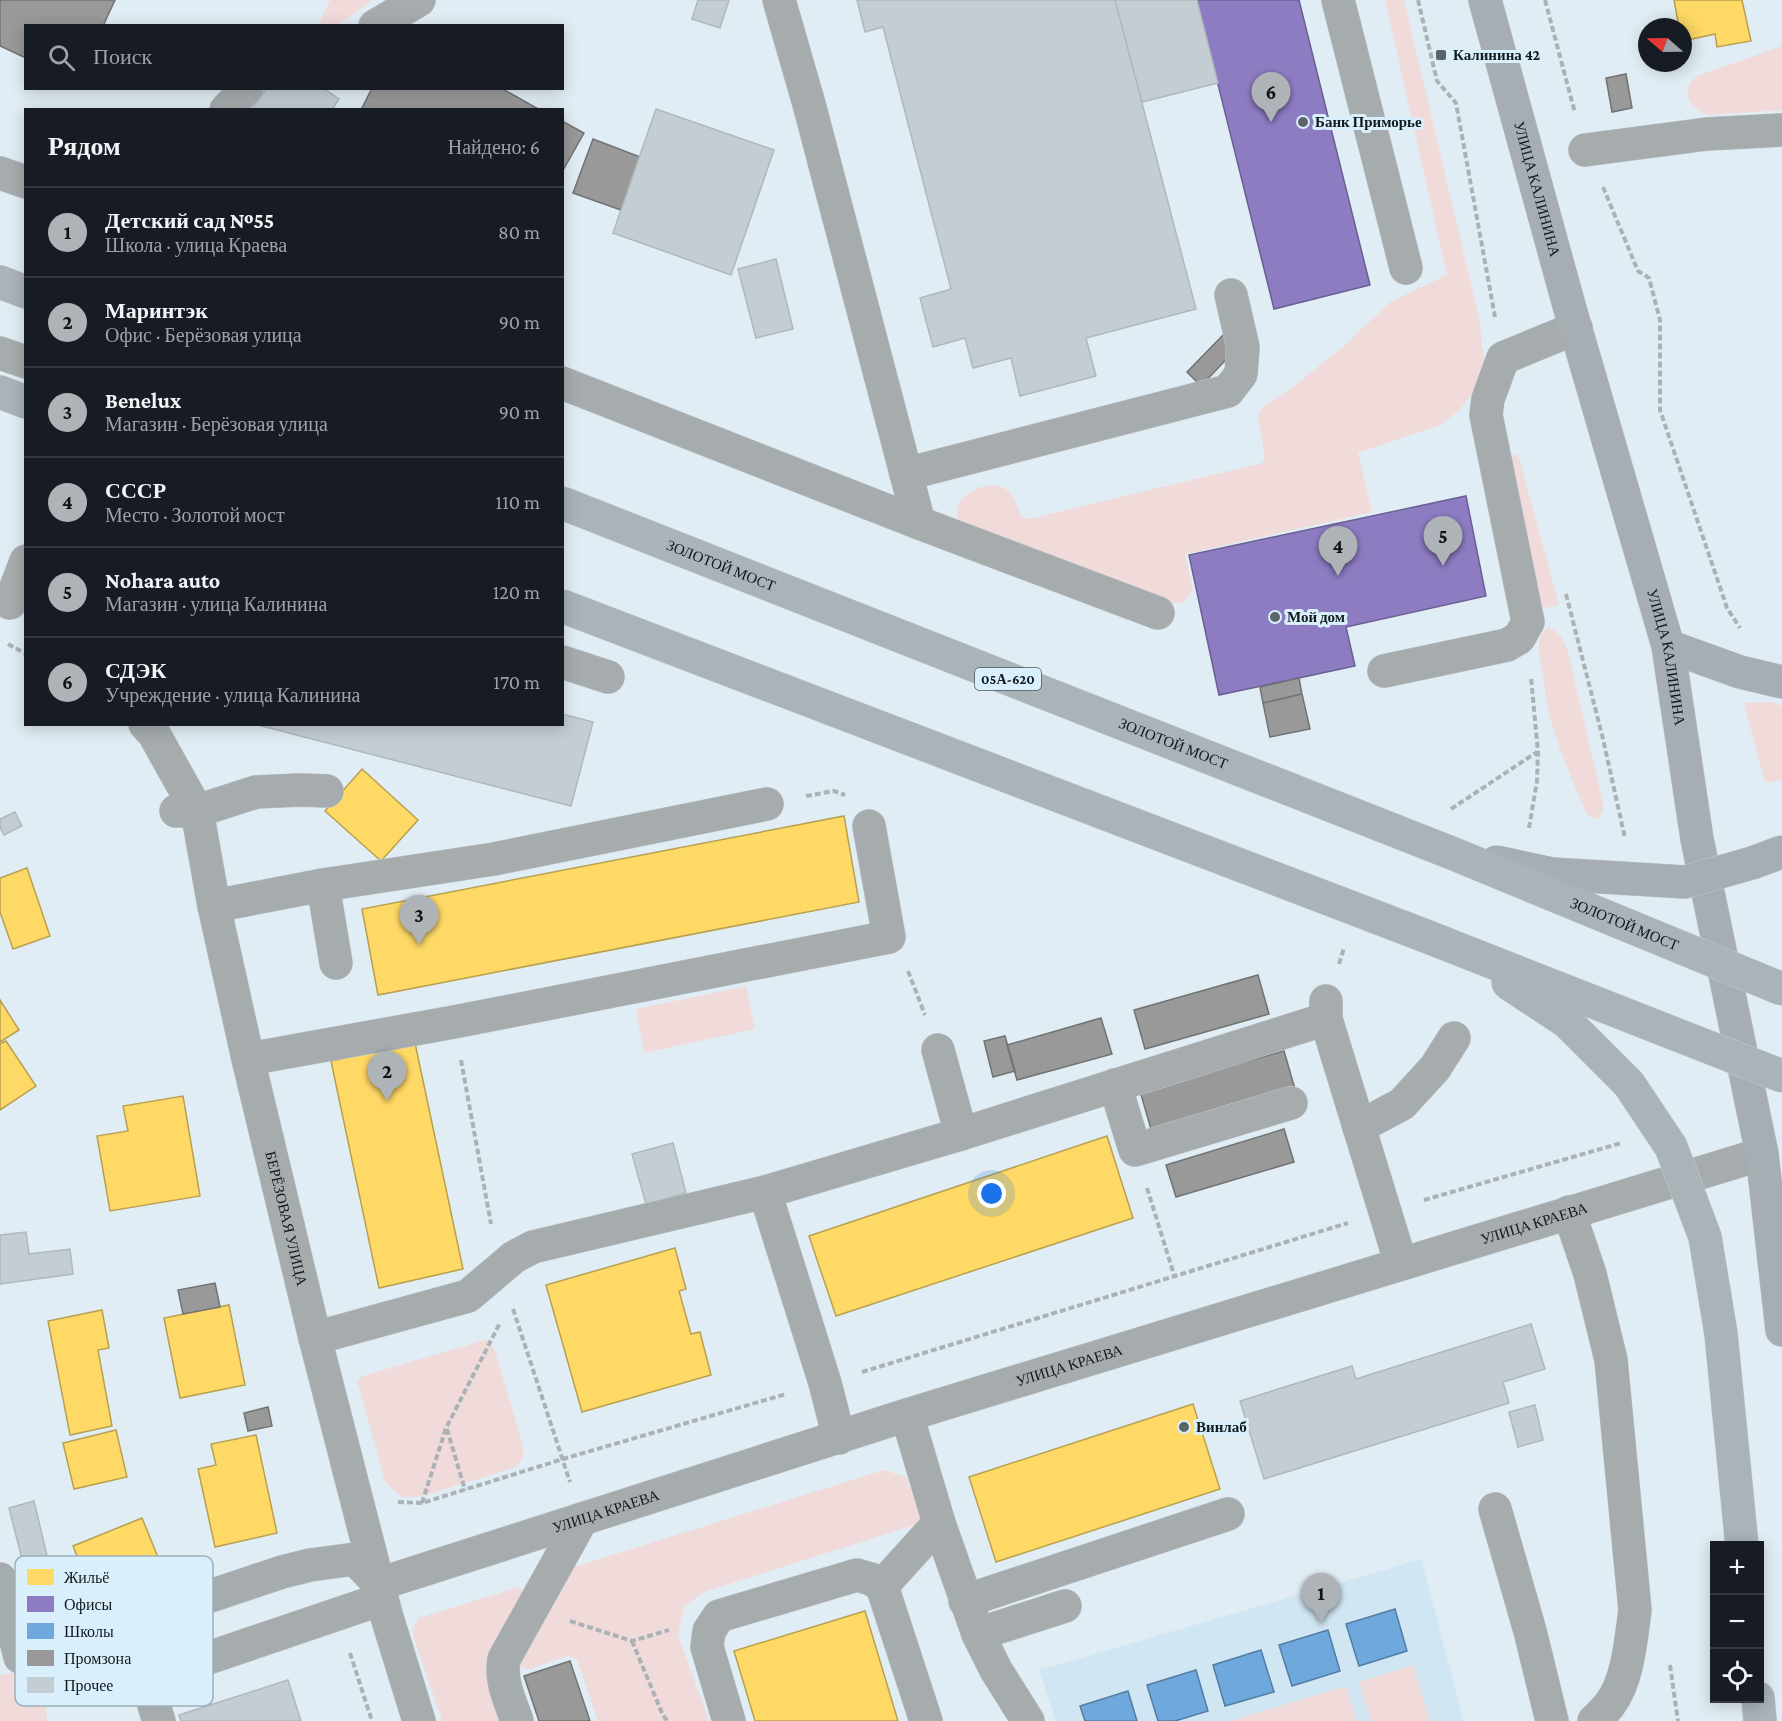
<!DOCTYPE html>
<html lang="ru">
<head>
<meta charset="utf-8">
<style>
	:root { --surface:#171b24; --page:#20242c; --text:#f1f3f6; --muted:#9ea1a6; --line:#363941; --accent:#adb3b7 }
	body { margin:0; font-family:"Crimson Pro",serif; background:var(--page); color:var(--text) }
	.controls { position:absolute; right:18px; bottom:18px; display:grid; overflow:hidden; border-radius:0px; box-shadow:0 3px 15px #0003 }
	.controls button { width:54px; height:54px; display:grid; place-items:center; padding:0; border:0; border-bottom:2px solid var(--line); background:var(--surface); color:var(--text); font:30px sans-serif }
	.compass { position:absolute; left:1638px; top:18px; width:54px; height:54px; border-radius:50%; background:var(--surface); box-shadow:0 3px 15px #0003; rotate:290deg }
	.you { position:absolute; left:992px; top:1194px; width:21px; height:21px; margin:-15px; border:4px solid #fff; border-radius:50%; background:#1a73e8; box-shadow:0 0 0 9px #1a73e833 }
	.badge { display:grid; place-items:center; width:39px; height:39px; border-radius:50%; background:var(--accent); color:#111; font-size:20px; font-weight:700 }
	.pin { position:absolute; translate:-50% -50px; filter:drop-shadow(0 2px 3px #0008) }
	.pin::after { content:''; position:absolute; top:32px; width:21px; height:18px; background:inherit; clip-path:polygon(0 0,100% 0,50% 100%) }
	.list { margin:0; padding:0; list-style:none }
	h2 { display:flex; justify-content:space-between; align-items:center; height:78px; margin:0; padding:0 24px; font-size:26px }
	h2 small { font-size:20px; font-weight:400; color:var(--muted) }
	.list li { display:grid; grid-template-columns:39px 1fr auto; gap:18px; align-items:center; box-sizing:border-box; height:90px; padding:0 24px; border-top:2px solid var(--line) }
	.list b { display:block; font-size:22px; white-space:nowrap }
	.list p { margin:0; font-size:20px; white-space:nowrap; color:var(--muted) }
	.list em { font-size:20px; font-style:normal; color:var(--muted) }
	.icon { flex:none; width:33px; height:33px; fill:none; stroke:currentColor; stroke-width:2; stroke-linecap:round; stroke-linejoin:round }
	.map { position:relative; flex:none; width:1782px; height:1721px; overflow:hidden }
	.search { position:absolute; background:var(--surface); box-shadow:0 3px 15px #0003; left:24px; top:24px; width:540px; height:66px; display:flex; align-items:center; gap:15px; box-sizing:border-box; padding:0 21px; border-radius:0px; color:var(--muted); font-size:22px }
	.panel { position:absolute; background:var(--surface); box-shadow:0 3px 15px #0003; left:24px; top:108px; width:540px; height:618px; border-radius:0px }
	.map>svg:first-child { display:block }
</style>
</head>
<body>
<div class="map">
<svg width="1782" height="1721" viewBox="0 0 1782 1721">
	<rect width="100%" height="100%" fill="#e1edf4"/>
	<path fill="#d0e6f2" d="M1422 1559 1463 1721H1056L1039 1670Z"/>
	<path fill="#f0dbda" d="M330 0H373L338 25H318Z
		M1385 0H1404L1479 318 1484 360 1478 386 1459 411 1440 425 1358 453 1372 512 1185 554 1193 590 1184 602 1171 604 960 524C946 498 986 477 1006 489 1015 495 1017 509 1022 517L1029 519 1262 463 1265 458 1258 418 1260 411 1266 405 1289 390 1344 346 1390 302 1447 275Z
		M1782 46V110L1708 115C1688 107 1679 92 1697 76Z
		M1518 454 1559 605 1545 608 1541 606 1510 456Z
		M1548 628C1561 631 1564 641 1568 652L1604 807 1599 819 1587 815C1575 786 1561 755 1552 725 1547 707 1545 689 1542 670 1540 656 1534 638 1548 628Z
		M1772 702 1782 706V780L1765 783 1744 703Z
		M746 986 755 1029 644 1053 636 1009Z
		M488 1339 495 1351 522 1442 524 1456 516 1467 420 1497H402L385 1482 357 1380 363 1376Z
		M884 1470 906 1477 922 1518 921 1523 704 1592 684 1607 678 1635 709 1721H598L577 1660 568 1656 527 1670 519 1666 520 1651 574 1567Z
		M519 1587 526 1593 507 1721H442L413 1635 414 1626 419 1618Z
		M1413 1665 1430 1721H1371L1359 1682Z
		M43 1670 47 1721H0V1675Z
		M1346 1686 1357 1721H1230Z"/>
	<path fill="#ffd966" stroke="#b8a050" stroke-width="1.5" d="M1674 0H1742L1751 41 1717 47 1715 34 1683 41V27H1679Z
		M362 769 418 820 381 861 325 811Z
		M844 816 859 902 378 995 362 909Z
		M27 868 50 936 13 949 0 912V878Z
		M0 1000 19 1030 0 1042Z
		M6 1041 36 1086 0 1110V1044Z
		M415 1043 463 1269 379 1288 331 1061Z
		M183 1096 200 1196 110 1211 97 1136 128 1131 123 1106Z
		M1107 1136 1133 1218 836 1316 809 1236Z
		M675 1248 686 1289 679 1291 691 1334 700 1332 711 1375 582 1412 546 1285Z
		M229 1305 245 1385 180 1398 164 1318Z
		M102 1310 109 1348 98 1350 112 1426 70 1435 48 1321Z
		M1193 1404 1220 1489 996 1562 969 1477Z
		M116 1430 127 1477 74 1489 63 1443Z
		M256 1435 277 1533 215 1547 198 1469 216 1465 211 1444Z
		M142 1518 164 1572 94 1599 73 1546Z
		M865 1611 898 1721H755L734 1651Z"/>
	<path fill="#8e7cc3" stroke="#695f92" stroke-width="1.5" d="M1197 0H1299L1370 285 1274 309Z
		M1466 496 1486 596 1346 627 1355 666 1219 695 1189 555Z"/>
	<path fill="#6fa8dc" stroke="#537da3" stroke-width="1.5" d="M1395 1609 1407 1651 1359 1666 1346 1624Z
		M1328 1630 1340 1671 1292 1686 1279 1645Z
		M1261 1650 1274 1692 1225 1706 1213 1665Z
		M1196 1670 1208 1711 1175 1721H1158L1147 1685Z
		M1128 1691 1137 1721H1085L1080 1706Z"/>
	<path fill="#999" stroke="#707374" stroke-width="1.5" d="M0 0H115L103 26H26V58L0 46Z
		M1626 74 1632 108 1612 112 1606 78Z
		M372 88H501L540 110H361Z
		M562 121 584 133 562 172Z
		M593 139 640 157 621 210 573 193Z
		M1223 335 1237 348 1201 386 1187 372Z
		M1299 678 1302 694 1263 703 1260 687Z
		M1302 694 1310 729 1270 737 1263 703Z
		M1258 975 1269 1014 1145 1049 1134 1010Z
		M1101 1018 1112 1054 1017 1080 1007 1045Z
		M1005 1036 1015 1071 993 1077 984 1041Z
		M1284 1051 1295 1089 1151 1129 1140 1091Z
		M1284 1129 1294 1162 1176 1197 1166 1165Z
		M215 1283 220 1307 183 1314 178 1290Z
		M268 1407 272 1426 248 1431 244 1413Z
		M570 1661 590 1721H539L524 1676Z"/>
	<path fill="#c3cdd2" stroke="#aeb8be" stroke-width="1.5" d="M698 0H729L720 28 692 19Z
		M857 0H1115L1196 309 1086 338 1096 376 1020 396 1011 358 973 368 965 338 933 347 920 298 951 289 883 27 865 32Z
		M1115 0H1197L1218 83 1142 102Z
		M267 88H323L339 99 332 110H252Z
		M656 109 774 150 731 275 613 233Z
		M776 259 793 329 756 338 738 269Z
		M562 714 593 722 571 806 254 724H562Z
		M15 812 22 826 4 835 0 827V819Z
		M673 1143 686 1193 646 1204 632 1154Z
		M26 1232 29 1254 70 1249 73 1274 0 1284V1235Z
		M1531 1324 1545 1369 1503 1382 1509 1403 1264 1479 1240 1401 1352 1366 1356 1379Z
		M1535 1405 1543 1440 1518 1447 1509 1412Z
		M34 1501 49 1564 25 1571 9 1508Z
		M288 1680 301 1721H181L179 1715Z"/>
	<g fill="none" stroke-linecap="round" stroke-linejoin="round">
		<g stroke="#c2cad0" stroke-width="34">
			<g id="minor">
				<path d="M779 0 809 104 919 523"/>
				<path d="M1338 0 1406 268"/>
				<path d="M375 26 419 0"/>
				<path d="M226 110 247 88"/>
				<path d="M1585 150 1707 134 1782 130"/>
				<path d="M0 173 26 182"/>
				<path d="M0 353 26 362"/>
				<path d="M562 383 919 523 1158 613"/>
				<path d="M906 474 1228 391 1241 374 1243 347 1231 295"/>
				<path d="M10 603 26 561"/>
				<path d="M562 662 608 677"/>
				<path d="M1384 671 1507 645 1519 638 1528 622 1486 415 1488 399 1503 358 1576 328"/>
				<path id="s1" d="M145 724 154 734 197 811 214 906 248 1059 315 1338 386 1614 419 1721"/>
				<path d="M176 811H197L256 792 299 790 327 791"/>
				<path d="M323 885 336 963"/>
				<path d="M214 906 323 885 494 859 767 804"/>
				<path d="M1326 1001V1019L1401 1264"/>
				<path d="M938 1050 961 1134"/>
				<path d="M248 1059 454 1022 889 937 869 826"/>
				<path d="M1115 1085 1135 1150 1291 1103"/>
				<path d="M1359 1127 1402 1104 1435 1068 1454 1038"/>
				<path d="M765 1192 825 1383 839 1438"/>
				<path d="M1569 1212 1590 1274 1611 1360 1635 1610C1631 1639 1628 1681 1610 1704 1606 1710 1599 1716 1594 1721"/>
				<path d="M315 1338 468 1296 514 1257 533 1247 765 1192 961 1134 1326 1019"/>
				<path d="M1495 1509 1530 1631 1552 1721"/>
				<path d="M939 1523 978 1634 996 1670 1028 1721"/>
				<path d="M0 1579 20 1657 58 1647 282 1572 310 1565 355 1559 379 1584"/>
				<path id="s2" d="M379 1584 907 1415 1762 1154"/>
				<path d="M882 1586 926 1721"/>
				<path d="M965 1601 1228 1514"/>
				<path d="M978 1634 1065 1606"/>
				<path d="M159 1721C152 1699 147 1692 164 1673L382 1599"/>
				<path d="M517 1721C510 1700 500 1682 504 1659L582 1519"/>
				<path d="M729 1721 707 1647 709 1631 719 1616 857 1575 871 1579 882 1586 939 1523 907 1415"/>
			</g>
		</g>
		<g stroke="#c2cad0" stroke-width="34">
			<g id="major">
				<path id="s3" d="M1485 0 1570 309 1668 646 1697 839 1762 1154 1782 1330"/>
				<path d="M1668 646 1740 672 1782 682"/>
			</g>
		</g>
		<g stroke="#c2cad0" stroke-width="34">
			<path id="highway" d="M0 282 26 292
				M0 392 26 402
				M1758 1698 1760 1721"/>
		</g>
		<path stroke="#abb2b5" stroke-width="4" stroke-dasharray="6 3" stroke-linecap="butt" d="M1418 0 1437 81 1456 103 1495 317
			M1545 0 1575 113
			M1603 187 1638 271 1649 278 1660 320V410L1727 608 1740 628
			M1566 594 1603 739 1625 838
			M8 644 26 654
			M806 796 834 791 845 795
			M1451 809 1537 752
			M1529 828 1537 781 1538 752 1531 677
			M1339 964 1344 948
			M908 971 925 1015
			M461 1060 491 1224
			M1147 1188 1175 1278
			M1424 1200 1621 1143
			M513 1309 570 1482
			M862 1372 1348 1223
			M447 1429 465 1490
			M398 1502 422 1503 563 1459 786 1394
			M422 1503 446 1428 500 1323
			M570 1621 632 1641 669 1630
			M632 1641 662 1713 667 1721
			M350 1653 372 1721
			M1670 1665 1678 1721"/>
		<use href="#minor" stroke="#a6acae" stroke-width="33"/>
		<use href="#major" stroke="#a6aeb3" stroke-width="33"/>
		<use href="#highway" stroke="#aab3b8" stroke-width="33"/>
		<g stroke="#c2cad0" stroke-width="34" stroke-linecap="butt">
			<path id="major-bridge" d="M1496 862 1552 874 1685 882 1752 863 1782 852"/>
		</g>
		<g stroke="#c2cad0" stroke-width="34" stroke-linecap="butt">
			<g id="highway-bridge">
				<path id="s4" d="M562 503 1454 854 1782 989"/>
				<path d="M562 606 1423 935 1782 1076"/>
				<path d="M1508 983 1567 1022 1629 1084 1671 1147 1705 1237 1721 1334 1742 1546"/>
			</g>
		</g>
		<use href="#major-bridge" stroke="#a6aeb3" stroke-width="33"/>
		<use href="#highway-bridge" stroke="#aab3b8" stroke-width="33"/>
	</g>
	<g fill="#5a6469" stroke="#d9f0fc" stroke-width="2">
		<rect x="1435" y="49" width="12" height="12" rx="3"/>
		<circle cx="1303" cy="122" r="6"/>
		<circle cx="1275" cy="617" r="6"/>
		<circle cx="1184" cy="1427" r="6"/>
	</g>
	<g text-anchor="middle" dominant-baseline="central" stroke-width="6" stroke-linejoin="round" paint-order="stroke">
		<rect fill="#d9f0fc" stroke="#4e5a61" stroke-width="1.5" x="975" y="668" width="66" height="22" rx="4.5"/>
		<g font-size="14" font-weight="bold" fill="#121a1e">
			<text x="1008" y="679">05А-620</text>
		</g>
		<g font-size="15" font-weight="bold" fill="#121a1e" stroke="#d9f0fc" text-anchor="start">
			<text x="1453" y="55">Калинина 42</text>
			<text x="1315" y="122">Банк Приморье</text>
			<text x="1287" y="617">Мой дом</text>
			<text x="1196" y="1427">Винлаб</text>
		</g>
		<g font-size="15" fill="#121a1e" stroke="#d9f0fc">
			<text stroke="none"><textPath href="#s3" startOffset="196">УЛИЦА КАЛИНИНА</textPath></text>
			<text stroke="none"><textPath href="#s4" startOffset="171">ЗОЛОТОЙ МОСТ</textPath></text>
			<text stroke="none"><textPath href="#s3" startOffset="682">УЛИЦА КАЛИНИНА</textPath></text>
			<text stroke="none"><textPath href="#s4" startOffset="657">ЗОЛОТОЙ МОСТ</textPath></text>
			<text stroke="none"><textPath href="#s4" startOffset="1143">ЗОЛОТОЙ МОСТ</textPath></text>
			<text stroke="none"><textPath href="#s1" startOffset="519">БЕРЁЗОВАЯ УЛИЦА</textPath></text>
			<text stroke="none"><textPath href="#s2" startOffset="1210">УЛИЦА КРАЕВА</textPath></text>
			<text stroke="none"><textPath href="#s2" startOffset="724">УЛИЦА КРАЕВА</textPath></text>
			<text stroke="none"><textPath href="#s2" startOffset="238">УЛИЦА КРАЕВА</textPath></text>
		</g>
	</g>
	<rect x="15" y="1556" width="198" height="150" rx="9" fill="#d9f0fc" stroke="#9db0b9" stroke-width="1.5"/>
	<rect x="27" y="1569" width="27" height="16" fill="#ffd966"/>
	<rect x="27" y="1596" width="27" height="16" fill="#8e7cc3"/>
	<rect x="27" y="1623" width="27" height="16" fill="#6fa8dc"/>
	<rect x="27" y="1650" width="27" height="16" fill="#999"/>
	<rect x="27" y="1677" width="27" height="16" fill="#c3cdd2"/>
	<g font-size="16" fill="#121a1e">
		<text x="64" y="1583">Жильё</text>
		<text x="64" y="1610">Офисы</text>
		<text x="64" y="1637">Школы</text>
		<text x="64" y="1664">Промзона</text>
		<text x="64" y="1691">Прочее</text>
	</g>
</svg>
<div class="controls">
<button>+</button>
<button>−</button>
<button><svg class="icon" aria-label="locate" viewBox="0 0 24 24"><circle cx="12" cy="12" r="6"/><path d="M12 2v4M12 18v4M2 12h4M18 12h4"/></svg></button>
</div>
<svg class="compass" viewBox="-18 -18 36 36"><path d="M0-13l5 13h-10z" fill="#e53935"/><path d="M0 13l5-13h-10z" fill="#9ea1a6"/></svg>
<div class="you"></div>
<div class="pin badge" style="left:1321px;top:1623px">1</div>
<div class="pin badge" style="left:387px;top:1101px">2</div>
<div class="pin badge" style="left:419px;top:945px">3</div>
<div class="pin badge" style="left:1338px;top:576px">4</div>
<div class="pin badge" style="left:1443px;top:566px">5</div>
<div class="pin badge" style="left:1271px;top:122px">6</div>
<div class="search"><svg class="icon" aria-label="search" viewBox="0 0 24 24"><circle cx="10" cy="10" r="6"/><path d="M15 15l6 6"/></svg>Поиск</div>
<section class="panel">
<h2>Рядом<small>Найдено: 6</small></h2>
<ul class="list">
<li><span class="badge">1</span><div><b>Детский сад №55</b><p>Школа · улица Краева</p></div><em>80 m</em></li>
<li><span class="badge">2</span><div><b>Маринтэк</b><p>Офис · Берёзовая улица</p></div><em>90 m</em></li>
<li><span class="badge">3</span><div><b>Benelux</b><p>Магазин · Берёзовая улица</p></div><em>90 m</em></li>
<li><span class="badge">4</span><div><b>СССР</b><p>Место · Золотой мост</p></div><em>110 m</em></li>
<li><span class="badge">5</span><div><b>Nohara auto</b><p>Магазин · улица Калинина</p></div><em>120 m</em></li>
<li><span class="badge">6</span><div><b>СДЭК</b><p>Учреждение · улица Калинина</p></div><em>170 m</em></li>
</ul>
</section>
</div>
</body>
</html>
